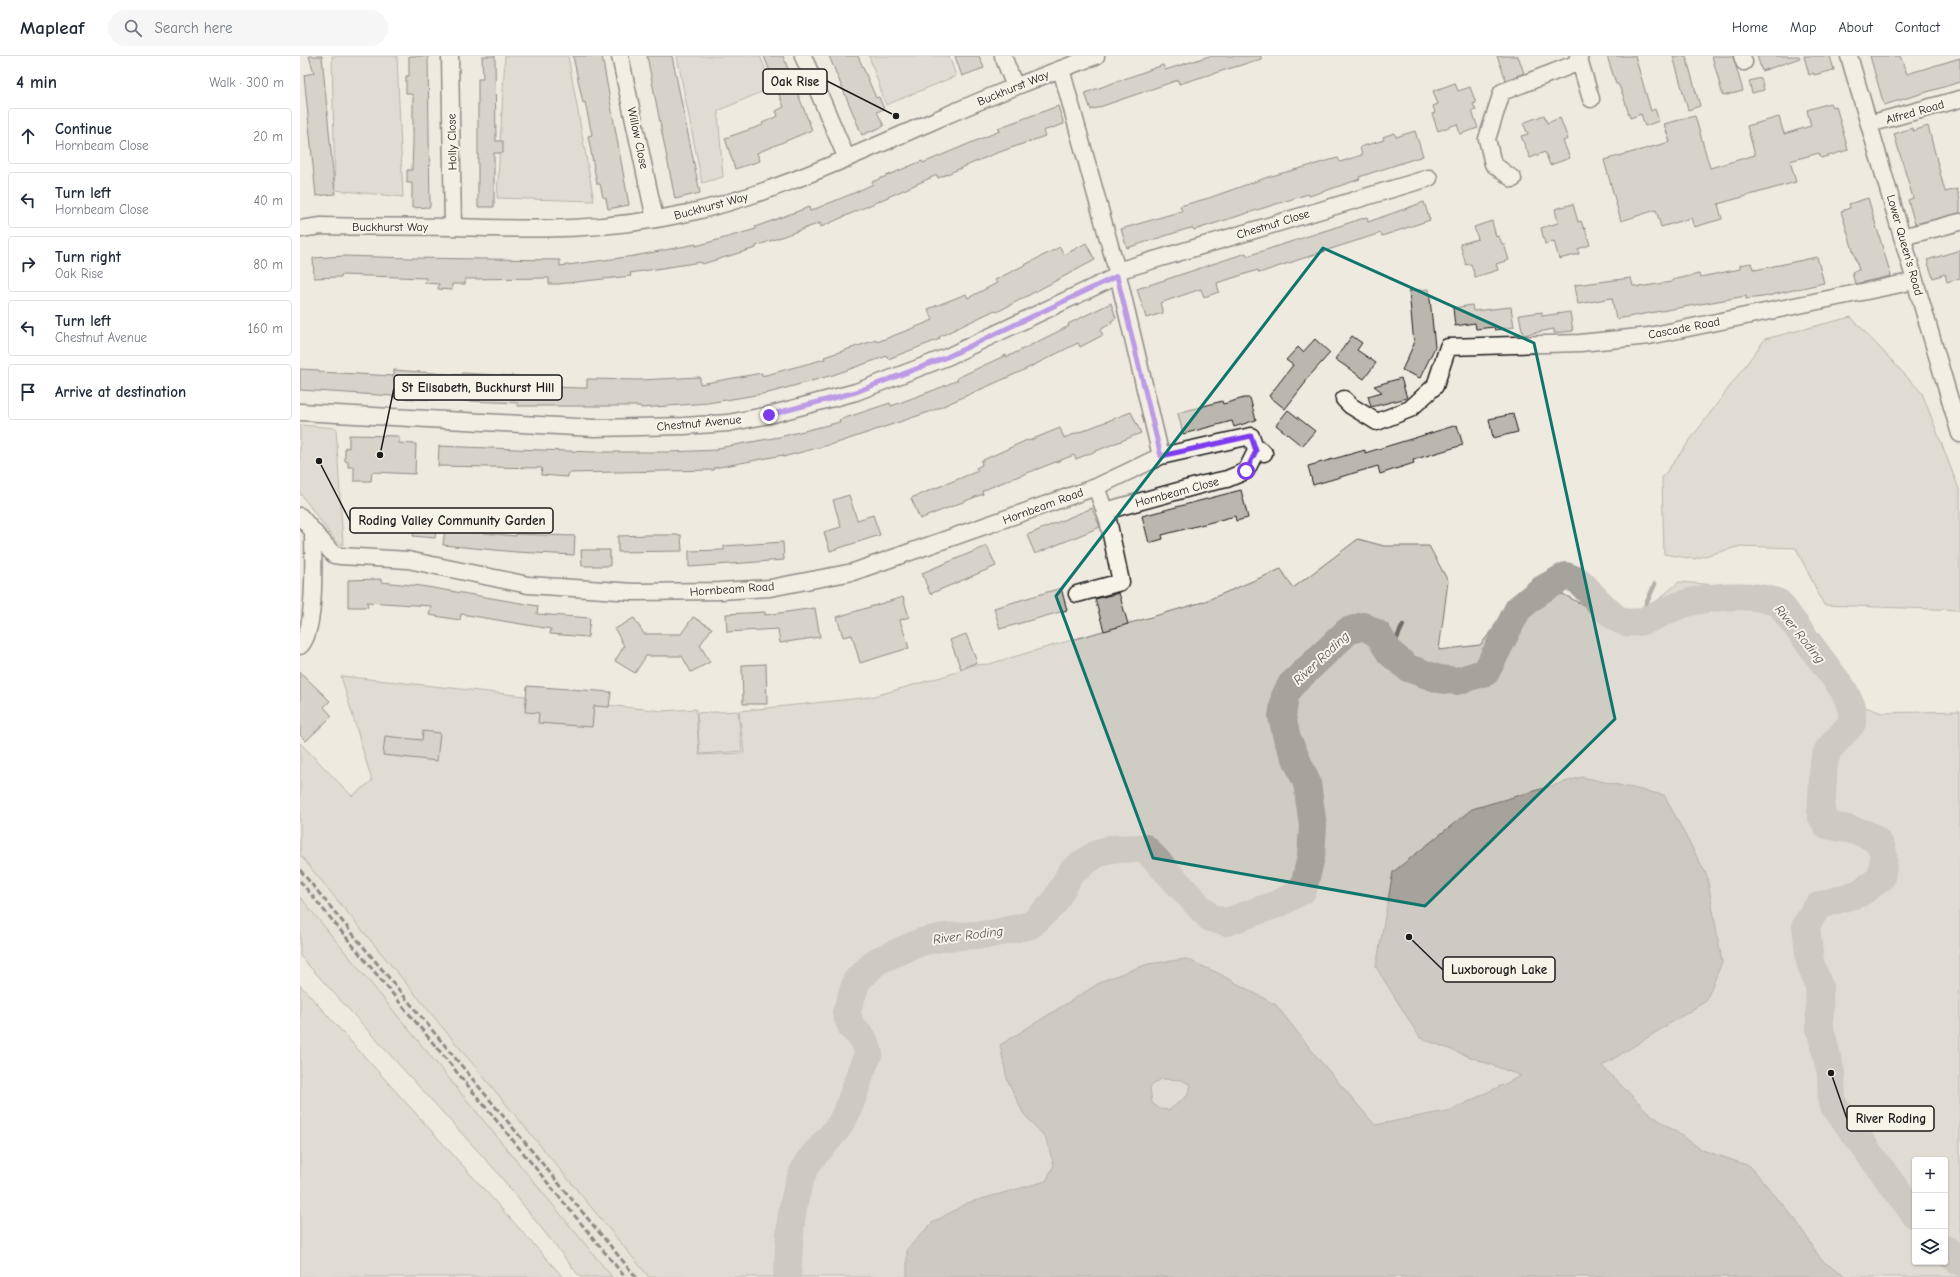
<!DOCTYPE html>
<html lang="en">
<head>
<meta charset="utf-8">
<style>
	:root { --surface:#fff; --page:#f6f6f7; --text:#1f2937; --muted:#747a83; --line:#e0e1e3 }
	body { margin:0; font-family:"Comic Neue",sans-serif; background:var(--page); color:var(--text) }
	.controls { position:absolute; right:12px; bottom:12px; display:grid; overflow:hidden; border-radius:4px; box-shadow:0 1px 3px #0004 }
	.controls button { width:36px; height:36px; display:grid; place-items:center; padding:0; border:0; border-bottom:1px solid var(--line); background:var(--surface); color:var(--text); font:20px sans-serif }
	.stop { position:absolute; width:12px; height:12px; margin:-9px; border:3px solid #7c3aed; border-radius:50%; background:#fff }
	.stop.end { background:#7c3aed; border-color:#fff; box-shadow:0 1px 4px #0008 }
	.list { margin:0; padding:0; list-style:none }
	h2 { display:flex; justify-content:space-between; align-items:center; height:52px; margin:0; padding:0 16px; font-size:17px }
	h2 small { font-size:13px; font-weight:400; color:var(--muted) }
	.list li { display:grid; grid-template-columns:26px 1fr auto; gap:12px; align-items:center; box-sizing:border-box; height:56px; margin:0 8px 8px; padding:0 8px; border:1px solid var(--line); border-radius:4px }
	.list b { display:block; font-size:15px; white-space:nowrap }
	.list p { margin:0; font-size:13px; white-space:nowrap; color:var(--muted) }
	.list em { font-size:13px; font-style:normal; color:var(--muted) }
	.icon { flex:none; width:22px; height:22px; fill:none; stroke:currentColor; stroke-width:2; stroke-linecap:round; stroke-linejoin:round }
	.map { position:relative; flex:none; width:1660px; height:1221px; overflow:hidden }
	header { display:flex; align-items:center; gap:24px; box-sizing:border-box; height:56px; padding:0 20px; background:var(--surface); border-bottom:1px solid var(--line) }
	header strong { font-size:19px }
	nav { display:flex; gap:22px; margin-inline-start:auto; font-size:14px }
	.search { width:280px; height:36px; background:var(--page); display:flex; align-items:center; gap:10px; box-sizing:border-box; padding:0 14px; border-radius:22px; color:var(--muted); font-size:15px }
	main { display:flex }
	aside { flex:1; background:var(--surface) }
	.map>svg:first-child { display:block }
</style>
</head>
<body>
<header>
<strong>Mapleaf</strong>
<div class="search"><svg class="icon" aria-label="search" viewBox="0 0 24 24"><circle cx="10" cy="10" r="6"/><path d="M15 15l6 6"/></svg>Search here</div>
<nav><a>Home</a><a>Map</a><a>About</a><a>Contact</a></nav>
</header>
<main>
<aside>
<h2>4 min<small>Walk · 300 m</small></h2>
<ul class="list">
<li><svg class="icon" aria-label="ahead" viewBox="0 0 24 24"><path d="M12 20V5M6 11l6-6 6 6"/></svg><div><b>Continue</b><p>Hornbeam Close</p></div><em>20 m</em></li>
<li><svg class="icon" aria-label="left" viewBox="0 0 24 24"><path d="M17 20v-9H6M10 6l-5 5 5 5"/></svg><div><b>Turn left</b><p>Hornbeam Close</p></div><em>40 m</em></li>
<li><svg class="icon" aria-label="right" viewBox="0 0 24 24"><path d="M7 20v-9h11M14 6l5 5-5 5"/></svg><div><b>Turn right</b><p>Oak Rise</p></div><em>80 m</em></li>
<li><svg class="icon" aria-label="left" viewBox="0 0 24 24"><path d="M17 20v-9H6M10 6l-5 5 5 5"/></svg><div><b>Turn left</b><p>Chestnut Avenue</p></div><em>160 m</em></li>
<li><svg class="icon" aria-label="arrive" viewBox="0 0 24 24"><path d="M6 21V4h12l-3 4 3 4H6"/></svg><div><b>Arrive at destination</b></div></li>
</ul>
</aside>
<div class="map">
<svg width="1660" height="1221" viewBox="0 0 1660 1221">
	<rect width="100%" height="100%" fill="#eeeae0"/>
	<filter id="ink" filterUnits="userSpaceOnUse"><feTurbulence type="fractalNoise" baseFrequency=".025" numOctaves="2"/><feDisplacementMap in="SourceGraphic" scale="8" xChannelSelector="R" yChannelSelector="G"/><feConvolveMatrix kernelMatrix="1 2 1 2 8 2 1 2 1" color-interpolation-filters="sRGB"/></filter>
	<g filter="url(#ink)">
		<path fill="#dedbd1" d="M0 687 52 741 412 1221H280L197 1116 0 900Z"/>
		<path fill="#cfccc3" stroke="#767470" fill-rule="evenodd" d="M32 0H97L103 141 35 134Z
			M205 0H268L294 145 197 142Z
			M377 0H460L472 31 418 55 423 121 402 127Z
			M569 0H649L656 20 586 49Z
			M1551 261 1622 337 1660 436V554L1524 549 1496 492 1441 490 1394 503 1364 498 1362 422 1465 283Z
			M0 369 36 372 43 489 36 486 0 437Z
			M1058 483 1084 490H1129L1148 525 1139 594 1180 589 1235 524 1261 539 1263 538 1303 560 1338 561 1379 526 1428 530 1477 550 1534 640 1582 657 1660 655V1221H349L0 799V687L52 740 72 725 41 620 362 655 396 653 399 699 444 697 439 655 571 641 648 619 673 609 689 608 903 546 981 513 993 532ZM1615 1104H1645V1206H1615Z
			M438 655 442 695 400 698 397 657Z
			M0 841 312 1221H280L197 1116 0 900Z
			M0 929 263 1221H0Z"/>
		<path fill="#a6a39d" stroke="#6f6d69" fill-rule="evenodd" d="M1282 721 1364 739 1407 820 1422 906 1406 945 1302 1010 1349 1057 1402 1094 1450 1110 1495 1163 1522 1205 1548 1221H607V1193L632 1167 667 1147 746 1125 754 1109 745 1081 723 1057 707 1023 700 989 804 924 848 908 886 903 918 917 976 949 1017 1001 1075 1069 1151 1054 1221 1020 1120 982 1076 911 1093 816 1172 753ZM861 1023 882 1024 891 1029 887 1040 869 1054 859 1052 852 1047 850 1031Z"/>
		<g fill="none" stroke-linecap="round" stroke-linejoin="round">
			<path stroke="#6f6d69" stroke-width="4.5" d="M1338 566 1355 528
				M1090 597 1103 569"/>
			<path stroke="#a6a39d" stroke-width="28" d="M1645 1193 1660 1206
				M487 1221C490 1185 489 1143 506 1110 515 1094 533 1082 542 1065 555 1043 557 1019 569 997L563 982 552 972 546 957 557 924 577 905 621 886 645 881 691 878 731 869 754 847 772 815 795 799 809 793 845 792 910 862 926 866 980 847 1003 834 1011 801 1013 770 1007 727 987 682 982 661 985 640 991 629 1048 575 1063 570 1078 578 1090 597 1108 612 1139 623 1157 625 1186 616 1218 553 1241 534 1266 520C1270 522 1277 523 1280 526 1289 535 1313 564 1325 566 1342 569 1354 560 1368 554 1398 540 1449 535 1479 547L1543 633 1552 651V667L1528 694 1524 706 1521 759 1527 769C1543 773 1573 774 1581 791 1586 800 1582 813 1581 822L1560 837 1518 850 1506 869 1510 906 1519 930 1520 972 1531 1017 1532 1047 1615 1159"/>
		</g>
		<path fill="#bab7af" stroke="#1c1c1c" d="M9 0H22L35 138 16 140 4 19 14 17Z
			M109 0H128L130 151 112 152V127H107V114H112L113 87V39L106 37V20H109Z
			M182 0H195L196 85H203V97H194V151H178V23H183Z
			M273 0H302L329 149 308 153 306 142 303 141 300 128H297L288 80 292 79 285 46 283 47Z
			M347 0H372L400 137 375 143Z
			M464 0H483L512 74 457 97 460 105 435 113 425 82 463 69 462 67 478 60 476 55 484 51Z
			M529 0H558L576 42 579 41 584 53 577 56 584 70 562 79Z
			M655 0H679L684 12 662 20Z
			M910 0H961V3L879 28 878 24 791 54 785 37 863 9 865 14Z
			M1197 0H1218L1224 17 1206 24Z
			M1307 0H1335L1351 55 1355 53 1359 65 1345 70 1341 58 1330 62 1323 39 1318 28H1316Z
			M1373 0H1386L1400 50 1388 54Z
			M1412 0H1433L1443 35 1423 40Z
			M1457 0H1499L1500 2 1462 15Z
			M1504 0H1530L1534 14 1514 19V17L1509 19Z
			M1570 0H1600L1607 18 1660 2V26L1584 49Z
			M1461 22 1464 34 1452 37 1449 25Z
			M1155 27 1158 35 1170 31 1176 47 1173 48 1176 54 1172 55 1178 72 1160 78 1157 68 1138 75 1132 58 1135 57 1133 50 1138 48 1133 35Z
			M1530 47 1532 51 1536 50 1548 94 1521 102 1519 97 1490 105 1496 126 1418 148 1422 163 1394 171 1391 162 1361 171 1356 154 1321 165 1304 104 1370 86 1364 68 1395 60 1410 112 1455 99 1447 70 1479 61 1484 78 1511 70 1507 54Z
			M758 50 764 68 743 75 745 80 694 98 638 122 637 119 521 171 520 167 456 190V192L402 208 401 206 330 217 331 220 258 228H249V222L165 223V228H152V234L138 233 139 228 125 227 126 222 41 219V221L14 222 13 202 44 200 111 202 260 204V210L334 200 396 188V190L456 173 455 171 509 151 510 155 554 137 573 128 572 126 622 105 623 107 680 83 700 75 698 72Z
			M1244 59 1247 67 1260 62 1268 83 1263 85 1270 102 1250 109 1245 96 1230 102 1221 80 1228 78 1223 67Z
			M1628 70 1645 136 1657 133 1660 144V157L1615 168 1608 144 1613 142 1594 78 1612 72 1613 75Z
			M1115 75 1123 100 1059 121 1060 123 1025 135 1009 140 1008 138 894 174 893 172 887 173 827 192 821 173 882 155 880 150 909 142 968 121 1038 102 1040 106 1062 99 1060 91 1084 84 1083 81 1094 77 1096 81Z
			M1568 142 1591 220 1555 228 1552 216 1559 214 1541 155 1550 152 1549 148Z
			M1124 146 1130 164 1082 180 1081 177 1037 191 959 217 958 214 917 227 919 236 904 241 901 233 860 247 863 257 846 262 837 233 946 197 947 200 1067 161 1068 166Z
			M1273 148 1278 166 1281 165 1284 173 1285 172 1290 189 1278 193 1279 198 1259 203 1254 185 1245 188 1241 172 1258 167 1255 153Z
			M1192 165 1196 181 1199 180 1202 188H1204L1209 204 1196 208 1198 214 1175 221 1171 208 1166 209 1160 188 1178 183 1174 171Z
			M786 187 795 204 697 256 695 254 639 281 640 283 588 303 587 300 533 319 468 337 408 347 341 352 340 350H218V347L93 342V340L0 334V313L19 314 20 316 94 320V314L162 319V317L250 322 249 331 282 332H287V323L339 324 400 321V328L462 317V320L525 303 524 301 576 284 577 286 616 271 633 264 628 253 666 238 668 242 697 227 695 224 760 191 764 199Z
			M1660 194V222L1647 226 1645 218 1633 222 1627 204Z
			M1517 201 1524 227 1463 241 1446 243V240L1316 263 1312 242 1278 248 1275 229 1331 222 1333 230H1337L1338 231 1372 226V224L1399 218 1400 221 1440 213V209L1451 207 1453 213 1455 212V214Z
			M1129 233 1135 291 1120 322 1102 314 1114 288 1109 235Z
			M811 247 816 262 811 265 812 267 800 274 803 279 780 291 778 287 722 315 632 355 540 386 483 401V399L414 412V414L268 417V421L241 419 242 412 138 410 139 390 293 396H370L418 394V392L479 381 540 366 539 364 590 347 591 350 637 333 658 324 657 322 706 299 707 301 769 270 768 268Z
			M1172 249 1173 255 1211 251 1214 271 1195 274 1194 271 1176 273 1175 267 1155 270 1153 252Z
			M1242 256V260L1270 256 1273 275 1254 277V273L1223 279 1219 259Z
			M1052 280 1062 287 1057 294 1076 307 1064 323 1035 303Z
			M1015 283 1030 297 1005 325 1006 326 985 353 969 340 993 309 986 304 998 291 1003 296Z
			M1101 322 1107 342 1071 351 1068 340 1082 336 1074 330Z
			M944 342H950L956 364 934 371 932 365 883 378 878 357 922 345 923 348Z
			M988 354 1015 375 1002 390 976 369Z
			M831 356 841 377 776 403 774 399 696 429 682 435 683 438 620 463 611 442 678 415 676 412 682 409 681 405 727 384 728 385 760 372 764 382Z
			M1213 358 1218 376 1193 382 1189 363Z
			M1157 369 1163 389 1113 404 1114 407 1080 418 1078 410 1013 429 1008 410 1065 394V397Z
			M49 379 99 380V387L116 388 115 418 72 416 71 425H54V411H48V406L45 405V391L49 392Z
			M941 434 948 462 936 465 935 460 862 479 863 483 849 487 842 460Z
			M549 439 557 464 573 459 580 479 530 495 524 476 541 471 533 444Z
			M792 452 800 471 735 498 727 479Z
			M106 459 137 463 135 482 113 480 114 475 104 474Z
			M145 473 216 480V478L275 480 274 499 216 496 143 489Z
			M346 479H381L382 495 318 496V480Z
			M483 486 484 504 389 511V495L424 494V490Z
			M687 490 696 510 630 538 622 517Z
			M281 494H310V510H282Z
			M81 523V526L121 530 238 550 237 558 290 562 288 581 250 578 251 573 161 558 160 564 129 559 131 550 67 546 68 551H48V524Z
			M761 532 767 554 700 573 694 552Z
			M819 537 828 568 804 575 795 543Z
			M603 541 609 561 600 564 609 592 560 607 552 579 543 581 537 561Z
			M515 552 520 581 480 587 478 573 427 576 426 558 465 556V559Z
			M393 561 412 572 400 589 410 606 391 616 382 600H346L335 617 315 605 324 590 315 573 334 562 344 578H381Z
			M666 578 677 606 661 613 650 584Z
			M466 608 467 648H443L442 609Z
			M0 616 30 645 24 651 32 660 6 685 0 679Z
			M227 630 311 636 309 651 294 650 292 671 238 667 239 657 225 656Z
			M123 675 140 677 137 705 83 699 85 680 122 684Z"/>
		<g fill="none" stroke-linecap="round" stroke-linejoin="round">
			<g stroke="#1c1c1c" stroke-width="19">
				<path id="minor" d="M150 0 153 171
					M320 0 355 163
					M503 0 547 103
					M703 0 715 31
					M1442 0 1444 6
					M1549 0 1660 378
					M1280 6 1291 43
					M761 13 817 215 861 400
					M1569 68 1660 43
					M1213 123 1193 108 1187 83 1202 36 1280 6 1278 0
					M0 173 21 170C65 171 110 170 155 171 237 174 307 175 388 157 473 138 551 100 631 66 685 42 741 20 796 0
					M1602 181 1660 166
					M817 215 1129 122
					M1044 343 1051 350 1077 366 1110 353 1135 330 1148 291 1280 287 1349 280 1615 225
					M0 356 294 372 384 370 428 367 469 359 556 336 647 301 817 220
					M805 455 904 428 927 423 946 415 956 395 955 391
					M0 460 34 499 41 500 108 504 228 529 334 536 420 535 470 532 553 516 796 431 861 400 951 380 955 391 964 397
					M777 538 821 526 808 464 796 431
					M0 590C17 575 13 500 13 476"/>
			</g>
			<use href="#minor" stroke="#f7f3e8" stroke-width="16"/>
			<path stroke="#1c1c1c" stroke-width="3" stroke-dasharray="6 3" stroke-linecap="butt" d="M0 814 336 1221
				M0 825 325 1221"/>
		</g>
	</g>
	<g fill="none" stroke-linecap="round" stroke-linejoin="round" filter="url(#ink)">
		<path stroke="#7c3aed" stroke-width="5" d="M469 359 556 336 647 301 817 220 861 400 951 380 956 395 946 415"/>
	</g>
	<path d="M0 0H1660V1221H0ZM1023 192 1234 287 1315 663 1125 850 853 802 756 540Z" fill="#eeeae0" fill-opacity=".55" fill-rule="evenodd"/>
	<path fill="none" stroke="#0f766e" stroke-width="3" stroke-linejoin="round" d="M1023 192 1234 287 1315 663 1125 850 853 802 756 540Z"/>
	<g text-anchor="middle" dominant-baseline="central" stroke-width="4" stroke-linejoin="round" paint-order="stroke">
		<g font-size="12" fill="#1c1c1c" stroke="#f7f3e8">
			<text transform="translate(713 32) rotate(-22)">Buckhurst Way</text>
			<text transform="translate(1615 56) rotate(-16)">Alfred Road</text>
			<text transform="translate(338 82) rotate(78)">Willow Close</text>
			<text transform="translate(152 86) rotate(-91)">Holly Close</text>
			<text transform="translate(411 150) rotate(-15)">Buckhurst Way</text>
			<text transform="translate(973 168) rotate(-17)">Chestnut Close</text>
			<text x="90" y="171">Buckhurst Way</text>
			<text transform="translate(1605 189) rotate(74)">Lower Queen's Road</text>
			<text transform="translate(1384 272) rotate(-11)">Cascade Road</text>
			<text transform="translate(399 367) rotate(-5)">Chestnut Avenue</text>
			<text transform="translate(877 436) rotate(-15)">Hornbeam Close</text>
			<text transform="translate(743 450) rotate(-20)">Hornbeam Road</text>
			<text transform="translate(432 533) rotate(-4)">Hornbeam Road</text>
		</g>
		<g font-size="13" font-style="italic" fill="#535250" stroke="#f7f3e8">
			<text transform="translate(1500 578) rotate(51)">River Roding</text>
			<text transform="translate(1021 602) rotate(-43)">River Roding</text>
			<text transform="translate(668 879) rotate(-7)">River Roding</text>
		</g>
	</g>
	<path fill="none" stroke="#1c1c1c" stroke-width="1.5" d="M596 60L527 25M80 399L94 332M19 405L50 465M1109 881L1143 914M1531 1017L1547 1063"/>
	<g fill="#1c1c1c" stroke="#f7f3e8" stroke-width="1.5">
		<circle cx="596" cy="60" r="4"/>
		<circle cx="80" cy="399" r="4"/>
		<circle cx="19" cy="405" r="4"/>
		<circle cx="1109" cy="881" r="4"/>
		<circle cx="1531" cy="1017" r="4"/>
	</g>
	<g fill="#f7f3e8" stroke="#1c1c1c" stroke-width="1.5">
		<rect x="463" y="13" width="64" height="25" rx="4"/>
		<rect x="94" y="319" width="168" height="25" rx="4"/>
		<rect x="50" y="452" width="203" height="25" rx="4"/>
		<rect x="1143" y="901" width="112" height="25" rx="4"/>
		<rect x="1547" y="1050" width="87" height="25" rx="4"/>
	</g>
	<g font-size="13" text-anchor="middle" font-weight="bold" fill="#1c1c1c">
		<text x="495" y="30">Oak Rise</text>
		<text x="178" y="336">St Elisabeth, Buckhurst Hill</text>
		<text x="152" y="469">Roding Valley Community Garden</text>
		<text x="1199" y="918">Luxborough Lake</text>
		<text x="1591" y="1067">River Roding</text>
	</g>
</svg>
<div class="controls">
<button>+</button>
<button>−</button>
<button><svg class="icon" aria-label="layers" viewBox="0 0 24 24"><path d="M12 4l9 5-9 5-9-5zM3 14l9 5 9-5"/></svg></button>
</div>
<div class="stop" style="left:946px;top:415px"></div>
<div class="stop end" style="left:469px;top:359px"></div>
</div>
</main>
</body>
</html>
